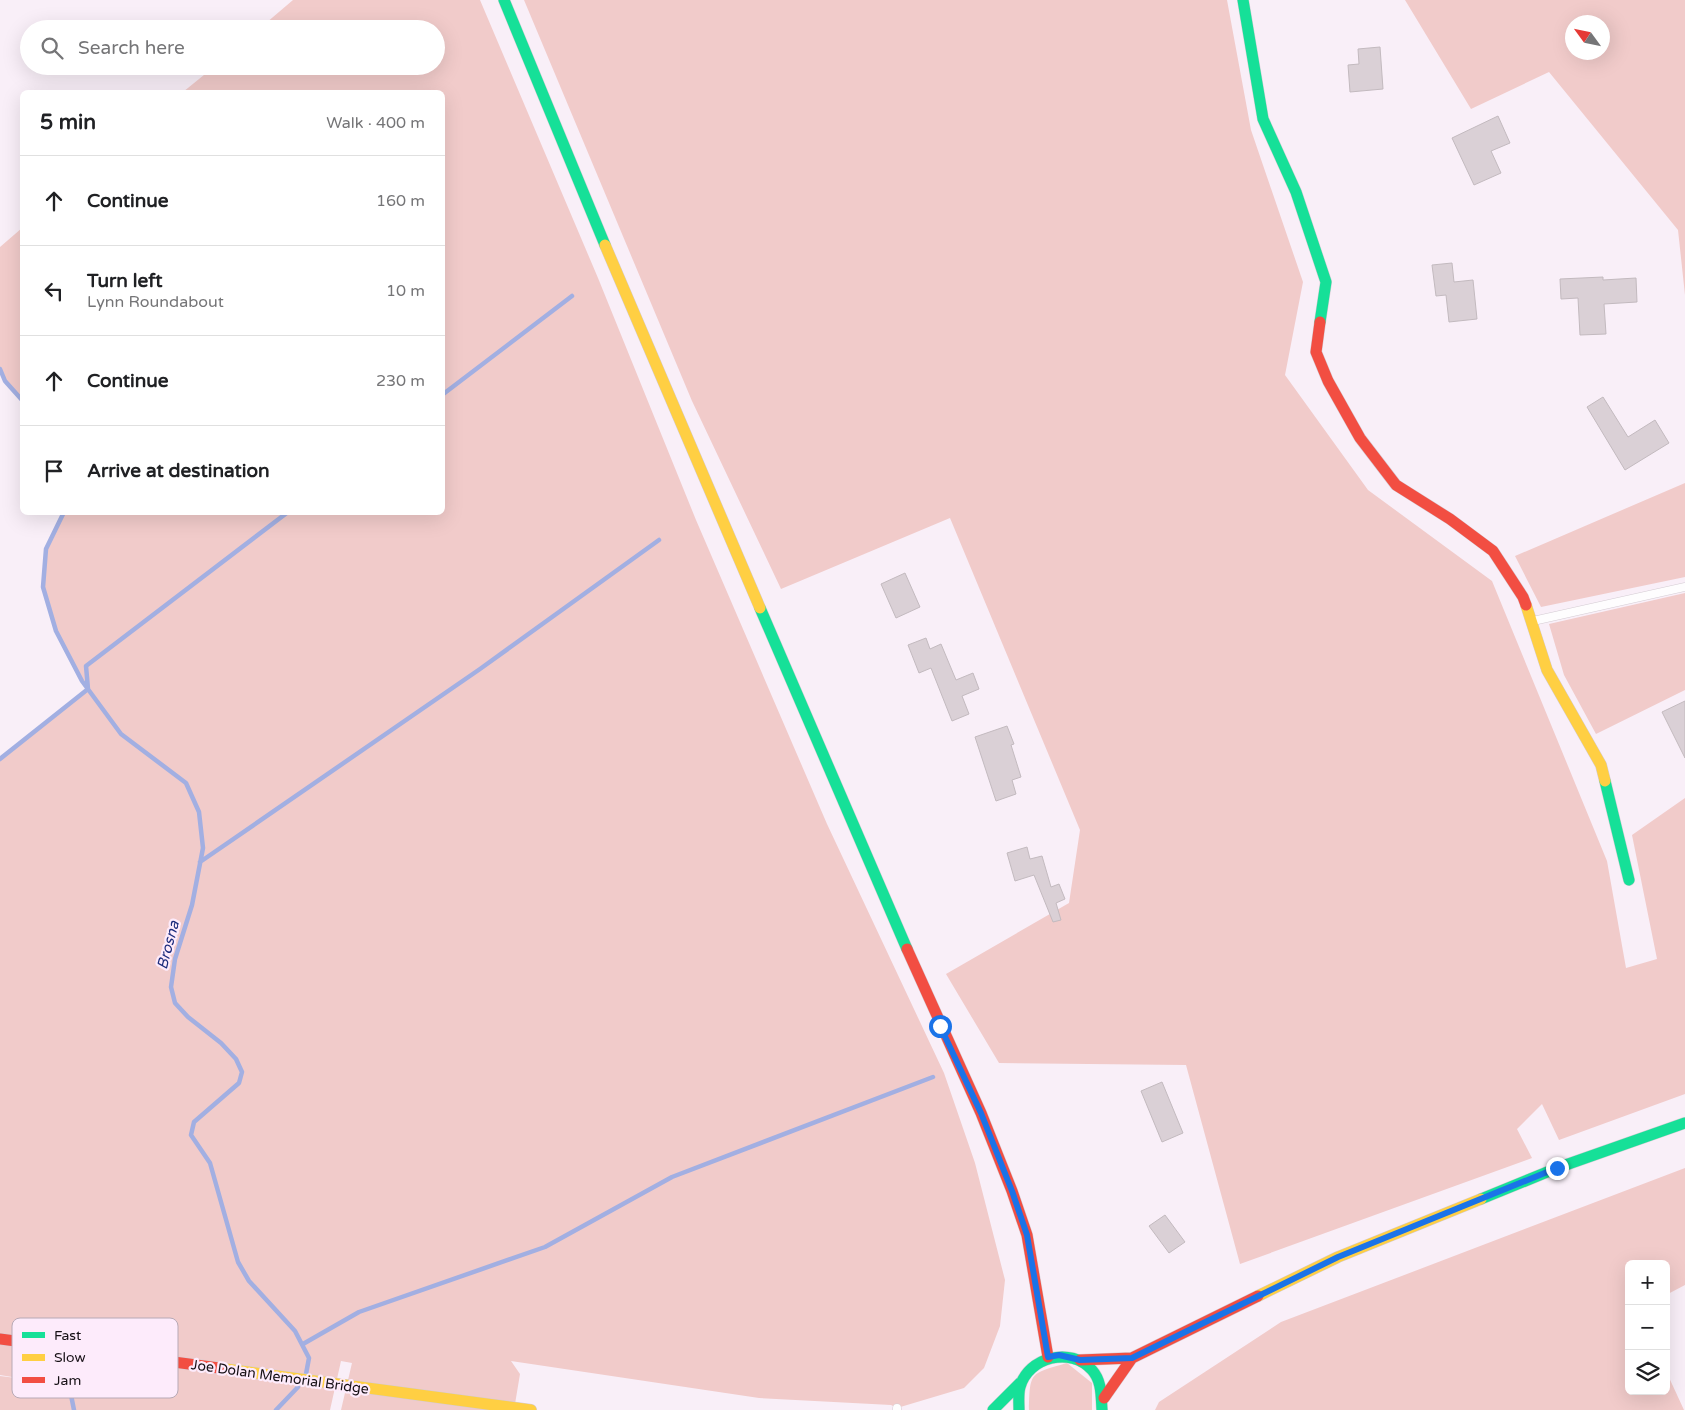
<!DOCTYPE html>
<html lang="en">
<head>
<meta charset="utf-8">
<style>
	:root { --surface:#fff; --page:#f2f2f2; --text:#202124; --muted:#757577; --line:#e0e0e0 }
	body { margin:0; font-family:"Varela Round",sans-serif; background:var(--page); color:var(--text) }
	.controls { position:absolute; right:15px; bottom:15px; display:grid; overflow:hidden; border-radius:8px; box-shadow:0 5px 20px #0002 }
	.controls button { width:45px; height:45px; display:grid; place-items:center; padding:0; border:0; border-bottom:1px solid var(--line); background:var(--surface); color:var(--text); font:25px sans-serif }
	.compass { position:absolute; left:1565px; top:15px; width:45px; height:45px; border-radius:50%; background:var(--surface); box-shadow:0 5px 20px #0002; rotate:303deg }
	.stop { position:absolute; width:15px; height:15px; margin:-11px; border:4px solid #1a73e8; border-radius:50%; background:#fff }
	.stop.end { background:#1a73e8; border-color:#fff; box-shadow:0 1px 5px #0008 }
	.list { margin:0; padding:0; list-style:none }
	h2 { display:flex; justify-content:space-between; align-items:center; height:65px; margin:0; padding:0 20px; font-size:21px }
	h2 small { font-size:16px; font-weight:400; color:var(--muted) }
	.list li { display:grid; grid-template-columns:32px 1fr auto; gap:15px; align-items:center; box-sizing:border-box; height:90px; padding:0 20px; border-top:1px solid var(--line) }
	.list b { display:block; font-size:19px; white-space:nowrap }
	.list p { margin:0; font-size:16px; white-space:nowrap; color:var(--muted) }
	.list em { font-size:16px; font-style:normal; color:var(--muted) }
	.icon { flex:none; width:28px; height:28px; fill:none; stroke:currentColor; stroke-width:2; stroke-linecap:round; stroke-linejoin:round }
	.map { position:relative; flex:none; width:1685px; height:1410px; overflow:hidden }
	.search { position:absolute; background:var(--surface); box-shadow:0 5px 20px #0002; left:20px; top:20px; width:425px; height:55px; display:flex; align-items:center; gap:12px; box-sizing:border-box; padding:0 18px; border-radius:28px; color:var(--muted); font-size:19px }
	.panel { position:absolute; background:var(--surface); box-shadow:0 5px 20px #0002; left:20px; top:90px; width:425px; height:425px; border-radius:8px }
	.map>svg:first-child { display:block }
</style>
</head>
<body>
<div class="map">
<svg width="1685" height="1410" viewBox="0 0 1685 1410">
	<rect width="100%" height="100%" fill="#f9eff8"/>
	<path fill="#f1cbca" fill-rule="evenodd" d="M293 0H480L598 278 696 520 827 824 944 1073 975 1163 1005 1280 1000 1326 984 1368 964 1388 897 1408 891 1405 759 1398 511 1361 520 1374 514 1410H341L352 1363 341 1361 330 1410H0V1376L24 1379 0 1375V759L87 689C60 650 37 599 46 551 48 538 59 524 64 513L442 512V92H183L215 66H436V29H259Z
		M524 0H1227L1251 130 1303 282 1285 375 1368 490 1492 581 1607 861 1626 968 1657 959 1632 835 1685 798V1094L1559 1140 1542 1104 1517 1129 1532 1158 1240 1264 1186 1065 999 1063 946 974 1069 903 1080 830 950 518 781 589 692 401Z
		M1405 0H1685V295L1678 230 1549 72 1471 109ZM1572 22H1602V52H1572Z
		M22 228V400L5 381 0 369V247Z
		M1685 483V577L1541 607 1515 556Z
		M1685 593V690L1596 734 1564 675 1549 624Z
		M1685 1168V1285L1666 1295V1264H1629V1391H1666V1371L1684 1410H1155L1159 1402 1281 1322Z
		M1067 1363 1092 1383V1410H1029C1030 1371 1030 1374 1067 1363Z"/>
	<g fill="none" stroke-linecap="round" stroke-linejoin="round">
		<path stroke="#a2afe2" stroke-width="4.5" d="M0 369 5 381 22 400
			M442 395 572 296
			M64 512 46 549 43 587 56 631 82 681 121 734 186 783 199 812 203 848 192 905 175 959 171 987 175 1003 188 1017 221 1043 236 1059 242 1072 239 1083 194 1122 191 1135 210 1163 238 1262 249 1281 295 1331 309 1358 306 1374
			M0 759 88 689 86 666 288 512
			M200 862 480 669 659 540
			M303 1344 359 1312 545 1247 672 1177 933 1077
			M71 1395 74 1410
			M276 1410 298 1387"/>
	</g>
	<path fill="#dad0d6" stroke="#c3babf" d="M1380 47 1383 89 1350 92 1348 65 1359 64 1358 49Z
		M1498 116 1510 143 1491 151 1501 173 1474 185 1452 138Z
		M1452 263 1454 282 1473 280 1477 319 1449 322 1446 295 1436 296 1432 265Z
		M1603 277V280L1636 278 1637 302 1604 304 1606 334 1580 335 1578 298 1561 299 1560 279Z
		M1603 397 1628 437 1655 420 1669 443 1625 470 1587 407Z
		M905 573 920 607 896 618 881 584Z
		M926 638 930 649 941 644 956 680 973 673 979 689 962 696 969 714 952 721 931 668 919 673 908 645Z
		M1685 701V758L1662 712Z
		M1007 726 1014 744 1011 745 1021 777 1012 780 1016 794 996 801 975 737Z
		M1027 847 1030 859 1042 856 1051 887 1059 884 1065 899 1056 903 1061 920 1053 922 1034 875 1015 881 1007 853Z
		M1162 1082 1183 1133 1162 1142 1141 1091Z
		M1165 1215 1185 1242 1169 1253 1149 1226Z"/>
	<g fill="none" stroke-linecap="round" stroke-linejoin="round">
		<g stroke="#d4ccd3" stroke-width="9">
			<path id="lane" d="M1533 621 1685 587
				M897 1408V1410"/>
		</g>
		<g stroke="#d4ccd3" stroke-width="12">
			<path id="fast" d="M504 0 605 245
				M1243 0 1263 119 1296 192 1326 282 1320 322
				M760 608 907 949
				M1605 781 1629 880
				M1481 1199 1557 1168 1685 1123
				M993 1410 1020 1383
				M1019 1410C1019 1403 1018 1394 1020 1387 1028 1357 1071 1346 1092 1370 1102 1381 1101 1396 1102 1410"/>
		</g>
		<g stroke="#d4ccd3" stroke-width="12">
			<path id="slow" d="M605 245 760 608
				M1526 605 1547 670 1601 765 1605 781
				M1258 1296 1338 1257 1481 1199
				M219 1368 531 1410"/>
		</g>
		<g stroke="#d4ccd3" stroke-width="12">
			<path id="jam" d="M1320 322 1316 352 1328 381 1360 438 1396 485 1450 519 1493 551 1523 597 1526 605
				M907 949 981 1113 1012 1191 1027 1235 1048 1357
				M0 1339 219 1368
				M1080 1360 1132 1358 1258 1296
				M1104 1398 1132 1358"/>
		</g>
		<use href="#lane" stroke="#fefdfe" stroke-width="8"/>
		<use href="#fast" stroke="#16e098" stroke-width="11"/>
		<use href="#slow" stroke="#ffcf43" stroke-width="11"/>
		<use href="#jam" stroke="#f24e42" stroke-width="11"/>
	</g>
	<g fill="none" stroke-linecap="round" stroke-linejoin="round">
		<path stroke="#1a73e8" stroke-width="6" d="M940 1026 981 1113 1012 1191 1027 1235 1048 1357 1059 1355 1080 1360 1132 1358 1338 1257 1557 1168"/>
	</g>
	<g text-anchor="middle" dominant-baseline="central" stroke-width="4.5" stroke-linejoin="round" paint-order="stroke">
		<g font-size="14" fill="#150f14" stroke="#fdebfb">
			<text transform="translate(280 1377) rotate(8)">Joe Dolan Memorial Bridge</text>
		</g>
		<g font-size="15" font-style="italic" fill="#1c2c7c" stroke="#fdebfb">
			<text transform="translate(168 945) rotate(-75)">Brosna</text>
		</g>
	</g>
	<rect x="12" y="1318" width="166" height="80" rx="8" fill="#fdebfb" stroke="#b7a9b6" stroke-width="1"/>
	<rect x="22" y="1332" width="23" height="6" fill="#16e098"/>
	<rect x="22" y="1354" width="23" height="7" fill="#ffcf43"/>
	<rect x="22" y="1377" width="23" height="6" fill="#f24e42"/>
	<g font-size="14" fill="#150f14">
		<text x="54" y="1340">Fast</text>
		<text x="54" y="1362">Slow</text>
		<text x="54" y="1385">Jam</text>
	</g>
</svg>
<div class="controls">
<button>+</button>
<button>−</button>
<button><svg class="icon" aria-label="layers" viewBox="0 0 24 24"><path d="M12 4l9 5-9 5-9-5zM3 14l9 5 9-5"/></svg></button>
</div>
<svg class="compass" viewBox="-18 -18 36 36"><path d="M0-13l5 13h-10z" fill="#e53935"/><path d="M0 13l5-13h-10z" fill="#757577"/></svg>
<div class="stop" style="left:940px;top:1026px"></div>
<div class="stop end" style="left:1557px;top:1168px"></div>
<div class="search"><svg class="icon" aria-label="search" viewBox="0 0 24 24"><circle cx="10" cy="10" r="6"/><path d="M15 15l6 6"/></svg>Search here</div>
<section class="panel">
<h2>5 min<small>Walk · 400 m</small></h2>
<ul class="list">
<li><svg class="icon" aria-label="ahead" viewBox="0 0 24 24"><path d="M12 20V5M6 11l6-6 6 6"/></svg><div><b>Continue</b></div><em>160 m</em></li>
<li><svg class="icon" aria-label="left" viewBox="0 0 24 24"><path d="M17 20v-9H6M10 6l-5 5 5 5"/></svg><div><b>Turn left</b><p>Lynn Roundabout</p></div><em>10 m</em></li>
<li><svg class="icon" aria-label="ahead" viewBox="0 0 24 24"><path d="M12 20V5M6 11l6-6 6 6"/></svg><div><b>Continue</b></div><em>230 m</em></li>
<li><svg class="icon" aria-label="arrive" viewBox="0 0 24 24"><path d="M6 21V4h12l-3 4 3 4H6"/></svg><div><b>Arrive at destination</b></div></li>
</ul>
</section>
</div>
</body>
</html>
